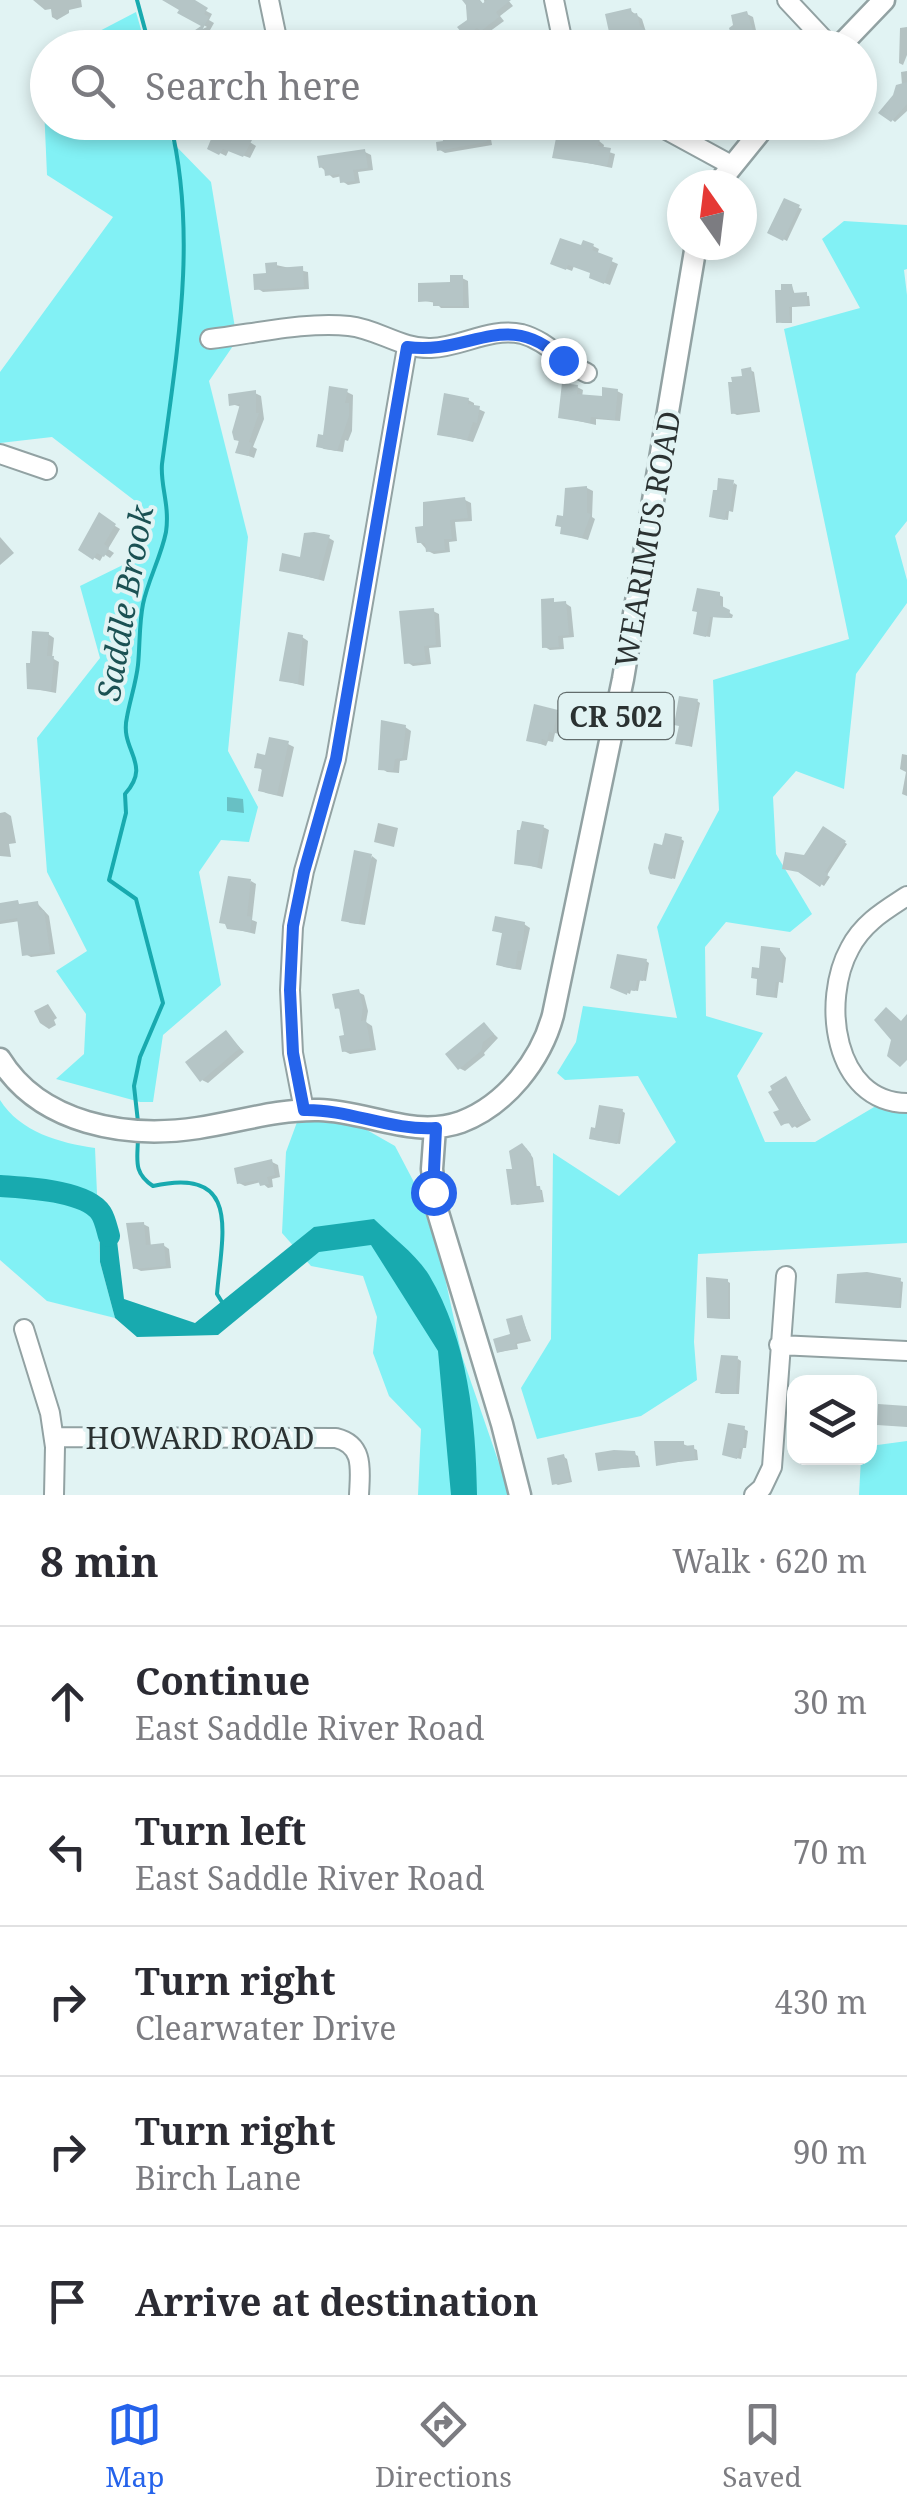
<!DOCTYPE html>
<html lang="en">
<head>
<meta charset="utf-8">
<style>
	:root { --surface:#fff; --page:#f7f7f7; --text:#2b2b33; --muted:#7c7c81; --line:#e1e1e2; --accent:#2563eb }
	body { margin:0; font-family:"Noto Serif",serif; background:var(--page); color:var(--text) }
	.controls { position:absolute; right:30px; bottom:30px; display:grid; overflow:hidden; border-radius:20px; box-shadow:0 5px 15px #0003 }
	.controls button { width:90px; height:90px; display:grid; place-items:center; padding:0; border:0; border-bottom:2px solid var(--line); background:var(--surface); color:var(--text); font:50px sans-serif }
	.compass { position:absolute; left:667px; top:170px; width:90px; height:90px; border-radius:50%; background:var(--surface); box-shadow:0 5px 15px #0003; rotate:346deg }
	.stop { position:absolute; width:30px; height:30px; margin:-22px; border:8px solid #2563eb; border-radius:50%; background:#fff }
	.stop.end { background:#2563eb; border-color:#fff; box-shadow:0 2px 10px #0008 }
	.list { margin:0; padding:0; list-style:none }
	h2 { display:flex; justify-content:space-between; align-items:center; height:130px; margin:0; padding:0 40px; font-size:42px }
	h2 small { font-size:32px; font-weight:400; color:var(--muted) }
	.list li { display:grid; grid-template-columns:65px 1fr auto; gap:30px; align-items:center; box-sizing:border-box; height:150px; padding:0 40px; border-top:2px solid var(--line) }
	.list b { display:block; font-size:38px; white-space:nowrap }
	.list p { margin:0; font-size:32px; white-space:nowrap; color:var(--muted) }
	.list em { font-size:32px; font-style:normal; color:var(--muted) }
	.icon { flex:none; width:55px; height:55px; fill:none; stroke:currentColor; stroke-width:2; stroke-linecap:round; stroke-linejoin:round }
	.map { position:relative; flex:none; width:907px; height:1495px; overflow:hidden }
	.search { position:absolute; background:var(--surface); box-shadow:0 5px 15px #0003; left:30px; right:30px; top:30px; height:110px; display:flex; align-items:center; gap:25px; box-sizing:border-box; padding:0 35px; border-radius:55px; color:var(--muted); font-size:38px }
	.sheet { height:880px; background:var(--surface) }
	nav { display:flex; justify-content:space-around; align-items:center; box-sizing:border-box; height:140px; border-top:2px solid var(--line); background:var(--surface); font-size:28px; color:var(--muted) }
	nav a { display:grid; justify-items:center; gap:5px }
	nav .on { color:var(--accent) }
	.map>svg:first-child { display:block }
</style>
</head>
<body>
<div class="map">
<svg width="907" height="1495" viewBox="0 0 907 1495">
	<rect width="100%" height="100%" fill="#e1f3f3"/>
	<path fill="#82f1f5" d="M136 12 146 47H69Z
		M47 59 48 122 166 123 172 142 211 182 237 340 209 381 248 537 228 751 258 807 249 842 221 840 199 872 221 985 163 1035 153 1102H140L56 1079 84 1054 86 1014 56 971 87 951 47 872 37 738 100 658 80 586 131 561 139 504 52 437 0 443V372L113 217 47 175 42 61Z
		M844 221 907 225V269L904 270 907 295V521L895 536 907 580V603L856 674 844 789 796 771 773 797 776 854 812 914 790 932 726 922 705 947 706 1016 763 1033 737 1076 765 1142H815L886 1100H907V1243L698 1254 694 1342 697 1380 641 1416 537 1439 521 1388 551 1339 553 1153 619 1196 676 1142 638 1076 565 1080 557 1073 576 1042 583 1006 677 1018 657 927 719 810 713 680 849 639 784 329 860 308 822 239Z
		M0 1100C20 1132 60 1143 95 1148L100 1262 115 1318 47 1301 0 1260Z
		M300 1114 351 1121 395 1146 417 1188 442 1264 462 1356 510 1495H418L421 1429 389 1396 373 1353 377 1317 363 1276 311 1266 282 1233 286 1152Z
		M907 1441V1495H859L861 1458H870V1446Z"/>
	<path fill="#18aaaf" d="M99 1210 115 1224 124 1299 195 1323 314 1227 374 1219C391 1236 416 1254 429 1275 468 1341 476 1420 477 1495H451L438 1351 371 1245 319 1252 218 1335 137 1337 115 1318 100 1262Z"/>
	<path fill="#0003" d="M33 0H81L82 7 69 10V13L57 20 52 17 51 9 45 10Z
		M171 0H185L212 14 209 20 214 23 200 48 186 41 187 36 207 27 181 12 183 9Z
		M465 0H480L485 6 484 0H508L513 6 500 16 504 21 489 32 485 30 472 38 467 35 469 21Z
		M631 11 642 19 646 32 624 38 611 30Z
		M747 14 753 17 760 48H736V25Z
		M907 27V55L903 65 899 63 900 28Z
		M379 35 398 40 400 48H346Z
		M907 71V111L895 122 882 112 902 85 901 72Z
		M221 124 256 146 250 158 229 150 226 156 210 148Z
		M485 130 490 133 492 145 445 153 440 150Z
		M599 141 604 145 603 150 615 154 612 168 554 156Z
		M365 152 371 155 373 170 358 172 360 183 348 185 342 181V176L333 178 321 167Z
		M785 201 802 209 787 241 770 232Z
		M593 246 599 249 597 255 618 264 610 285 597 280 593 273 574 266 572 271 559 266 583 249Z
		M276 265 308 272 309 289 263 292 257 288Z
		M462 278 468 281 469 308H441L436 303 420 300Z
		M792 286 795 295 809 296 810 306 792 307V323H782L779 322Z
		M750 370 754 372 760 412 737 415 733 413Z
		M577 387 583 390 582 397 604 399 617 391 623 394 620 421 596 419V425L561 417Z
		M347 392 353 395 352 431 348 441 345 440 343 452 324 449 319 446Z
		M255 393 261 396 264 419 253 447 257 449 254 458 238 452 241 407 232 404Z
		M468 400 474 403V407L485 412 473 442 439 434Z
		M734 483 737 485 733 512 729 511 728 520 715 518Z
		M587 488 593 491 592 517 595 519 588 540 563 533 566 519Z
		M465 500 471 503 472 521 455 522 457 541 449 542 450 552 434 554 428 551 420 542 426 528Z
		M99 516 120 529 108 549 114 553 110 558 104 554 100 561 81 550Z
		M0 537 14 553 0 565Z
		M329 538 334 541 324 581 282 570 302 560Z
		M719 595 723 597V609L733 615 732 618 713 617 710 637 699 635Z
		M565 603 571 607 574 637 563 638 564 649 550 650 545 647Z
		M433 611 439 614 441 647 429 648 431 664 413 666 407 662Z
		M48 634 54 638 52 658 59 662 56 693 30 688Z
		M302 637 308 641 304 686 282 680Z
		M697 701 700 703 692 747 681 744Z
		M558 712 563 715 559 734 555 733 553 742 548 741 546 746 529 740Z
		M405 727 411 731 407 760 400 761 399 773 387 772 381 768Z
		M288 744 294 747 283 797 266 793 261 790 262 770 257 766Z
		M902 754 907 755V796L902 794 906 772 900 769Z
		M227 797 243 799 244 813 227 811Z
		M5 812 11 816 16 843 9 844 11 857 0 856V813Z
		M378 823 398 828 394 847 374 842Z
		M543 827 549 830 542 869 517 862Z
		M824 829 847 844 827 875 830 877 824 886 803 872 805 858Z
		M681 839 684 841 675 879 656 874 664 848Z
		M372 856 377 860 365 925 350 923 344 919Z
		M251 881 256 884 252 920 257 922 255 934 227 927Z
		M38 904 49 916 55 954 31 957 25 954 20 921 0 924V906Z
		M524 924 530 928 521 970 504 967 499 964 504 934 495 930Z
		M780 950 786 958 783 983 779 982 777 998 762 996 758 994 760 979 754 977Z
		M646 961 649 963 646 981 640 980 638 991 631 990 630 994 613 987Z
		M358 992 364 995 368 1011 366 1022 372 1026 376 1050 350 1054 344 1051 347 1037 342 1010 337 1008Z
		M48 1004 57 1018 54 1020 56 1025 49 1029 40 1023 34 1011Z
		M485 1025 498 1038 484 1053 485 1055 465 1071 459 1068Z
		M226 1033 244 1052 208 1083 202 1080Z
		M786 1079 811 1120 797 1128 791 1123 783 1124Z
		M622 1111 625 1113 620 1144 595 1140Z
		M526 1148 533 1158 537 1189 542 1190 544 1202 517 1205 513 1203 515 1171Z
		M272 1162 278 1165 280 1177 272 1179 273 1187 268 1188 261 1182 245 1186 239 1183Z
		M143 1224 149 1227 151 1247 163 1245 169 1249 171 1268 141 1271 135 1268Z
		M727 1281 730 1283V1319L713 1318 710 1316Z
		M900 1281 903 1282 901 1308 838 1302Z
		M522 1318 531 1341 517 1344 518 1349 499 1352Z
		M738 1359 741 1361 739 1394H721L718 1392Z
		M835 1376H854L857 1382H823L835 1381Z
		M744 1429 748 1431 746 1448H743L741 1459 728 1456Z
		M683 1444 697 1450 698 1460 658 1464Z
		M634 1454 638 1456 640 1467 601 1469Z
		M564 1457 567 1459 572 1482 558 1485 554 1483Z"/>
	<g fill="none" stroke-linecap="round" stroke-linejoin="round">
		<path stroke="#18aaaf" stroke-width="4" d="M137 0 150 48
			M138 1122 134 1086 140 1057 163 1003 136 899 109 880 126 813 125 794C153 763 119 751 127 717 130 700 136 683 138 665 140 645 139 624 143 604 148 580 161 557 166 532 170 505 160 485 162 464 177 351 198 235 170 122
			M138 1136C138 1159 132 1172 153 1186 242 1166 222 1234 217 1294L222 1302"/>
		<path stroke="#18aaaf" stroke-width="22" d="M0 1186C25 1188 86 1190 101 1213 105 1219 107 1229 109 1236"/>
	</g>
	<path fill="#b5c5c6" d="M162 0H195L208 8 204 14 209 17 193 48 182 39 201 26 177 13 179 10Z
		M462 0H479L482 4 487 0H511L496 12 499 17 481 31 477 28 465 37 457 27 467 20 466 5Z
		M631 8 632 14 637 13 640 26 670 48H639L622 35 616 37 615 30 609 32 605 14Z
		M747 11 758 48H735L729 28 733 25 731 15Z
		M380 32V36L393 34 395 47 343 48 342 35Z
		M907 82V104L891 122 878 113 893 95 896 85Z
		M218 122H224L230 126 229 128 252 140 243 157 223 149 219 155 207 149Z
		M485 127 487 142 437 151 436 142 443 141 442 135Z
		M568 132 600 139 598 146 611 148 607 166 552 158 557 133Z
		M365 149 368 168 353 170 355 181 340 183 339 174 325 176 324 167 319 168 317 156Z
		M784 198 800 205 783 241 767 233Z
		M560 238 581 245 583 240 594 244 592 250 613 258 604 284 589 278 590 273 568 265 566 270 550 264Z
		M277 262V268L303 266 304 287 254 290 253 274 266 273 265 263Z
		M450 275H463V306H433V301L418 302V283L450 282Z
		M781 284H792L793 293 807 292V305L789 307 790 322 776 323 775 290H781Z
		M751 367 758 411 731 414 728 382H732L731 377 742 376 741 369Z
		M562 383 578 385 577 394 602 396V387L618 389 615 420 591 417 590 423 558 418Z
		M329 386 348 389 345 403H349V416L337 451 316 447 318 434 323 435Z
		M256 390V413H259L249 442 252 443 248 456 235 453 239 441 234 440 232 432 240 404 229 406 228 394Z
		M444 393 469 398 468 404 480 406 477 423 473 422 467 440 437 435Z
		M718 478 734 480 730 511H726L725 520 709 517 713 490H717Z
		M587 486V513L591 514 582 538 560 534 561 527 555 526 557 515 563 516 565 488Z
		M465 497 468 518 450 520 452 539H444L445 550 426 552 425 543H417L415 527 423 526V502Z
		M99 512 116 524 104 544 109 548 104 557 97 553 93 560 78 550Z
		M314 532 330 535 318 579 279 571 282 553 300 557 304 533Z
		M697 588 720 592V605L730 610 729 618 710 617 706 637 693 634 697 612 692 611Z
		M554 598V602L566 601 569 635 558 636 559 647 542 648 541 599Z
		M434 608 436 645 424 646 426 662 404 664 399 611Z
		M32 631 49 632 47 656H54L51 691 27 689 26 663H30Z
		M288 632 303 635 298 684 279 681Z
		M679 696 698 699 689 746 675 744 679 726 674 725Z
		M534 704 558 710 553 733 549 732 547 741 542 739 541 744 526 741Z
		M381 720 406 725 403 753 402 758 395 759 393 771 378 770Z
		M269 737 289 741 277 795 258 791 262 769 254 768 257 753 265 755Z
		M522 821 544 825 537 867 514 864 517 830H520Z
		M823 826 846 841 825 872 828 874 820 887 798 872 782 869 785 852 804 855Z
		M665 833 682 837 672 879 650 874 648 868 654 843 662 845Z
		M354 850 372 854 359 924 341 921Z
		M228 876 251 879 247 916 252 917 250 932 227 929 225 924 219 923Z
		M18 900 19 904 38 901 39 910H44L50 952 22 956 17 918 0 921V903Z
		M495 916 525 922 522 951H518L515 969 496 965 502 933 492 931Z
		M761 946 780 948V953L783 954 781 982H776L774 997 756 995 757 979 751 978 752 967 759 968Z
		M617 954 647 959 643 981 637 980 635 991 628 990 627 995 610 988Z
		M359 989 363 1007 361 1021 366 1020 371 1048 342 1052 339 1036 344 1035 339 1008 335 1009 332 994Z
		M886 1007 901 1021 907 1014V1060L900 1067 887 1056 891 1040 874 1020Z
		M484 1022 494 1034 483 1042 481 1051 458 1070 445 1054Z
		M226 1030 240 1048 200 1082 185 1062Z
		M786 1076 809 1118 792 1128 788 1122 781 1126 773 1112 779 1110 768 1092 772 1090 770 1086Z
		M599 1105 623 1109 617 1144 589 1139 591 1127 595 1128Z
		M522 1143 531 1154 534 1186H540L542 1201 511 1205 506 1169H512L509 1151Z
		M272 1159 275 1175 267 1177 269 1184 260 1186 258 1180 237 1184 234 1168Z
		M144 1222 146 1245 164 1243 166 1266 133 1269 126 1223Z
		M867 1272 901 1278 899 1308 835 1303 837 1274Z
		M706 1277 728 1279V1319L707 1318Z
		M522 1315 529 1339 515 1343 516 1348 497 1353 493 1339 510 1334 506 1319Z
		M721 1355 738 1356 736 1394 715 1393Z
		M878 1404 907 1406V1427L877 1425Z
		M728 1423 745 1426 743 1448H740L737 1459 722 1455Z
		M654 1441H684V1446L694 1445 695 1459 656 1466Z
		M614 1450 635 1451 638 1466 598 1471 595 1453Z
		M564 1454 570 1481 552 1485 547 1458Z"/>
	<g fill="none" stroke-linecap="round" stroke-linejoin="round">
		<g stroke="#92a2a3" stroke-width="22">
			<path id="minor" d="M269 0 279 48
				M554 0 564 48
				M787 0 832 48
				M652 122 731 165
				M210 339C253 334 307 321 349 326 378 329 401 349 431 348 462 347 490 327 522 334 548 341 563 363 587 373
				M0 454 47 470
				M907 896C884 911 863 923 850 948 821 1000 833 1102 907 1103
				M304 1110 293 1053 290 990 293 927 304 871 336 759 407 347
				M24 1329 50 1413 55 1447 54 1495
				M779 1345 907 1351
				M54 1437 336 1438C365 1445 360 1471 359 1495
				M754 1495 762 1488 772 1467 786 1276"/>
		</g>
		<g stroke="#92a2a3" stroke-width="25">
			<path id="major" d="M838 48 884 0
				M717 185 768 122
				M0 1059C40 1124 126 1139 198 1128 238 1122 277 1109 319 1110 367 1111 413 1139 461 1122 506 1105 541 1060 553 1015L623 679 696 245
				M435 1128 432 1169 436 1206 502 1424 520 1495"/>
		</g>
		<use href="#minor" stroke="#fff" stroke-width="18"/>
		<use href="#major" stroke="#fff" stroke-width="20"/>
	</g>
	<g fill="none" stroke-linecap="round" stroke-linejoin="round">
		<path stroke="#2563eb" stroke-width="12" d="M433 1192 436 1128C391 1131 349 1109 304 1110L293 1053 290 990 293 926 304 872 336 759 407 347C469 356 507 306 563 360"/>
	</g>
	<g text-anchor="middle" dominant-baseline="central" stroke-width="8" stroke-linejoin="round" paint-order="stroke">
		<rect fill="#e1f3f3" stroke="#626c6c" stroke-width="2.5" x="558.5" y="693" width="115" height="46" rx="8"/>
		<g font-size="28" font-weight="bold" fill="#2b3232">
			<text x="616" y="716">CR 502</text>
		</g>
		<g font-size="30" fill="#2b3232" stroke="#e1f3f3">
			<text transform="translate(647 539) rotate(-80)">WEARIMUS ROAD</text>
			<text x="200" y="1437">HOWARD ROAD</text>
		</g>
		<g font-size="32" font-style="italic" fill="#1b5153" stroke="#e1f3f3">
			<text transform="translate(124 603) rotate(-80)">Saddle Brook</text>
		</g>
	</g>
</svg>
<div class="controls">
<button><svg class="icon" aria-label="layers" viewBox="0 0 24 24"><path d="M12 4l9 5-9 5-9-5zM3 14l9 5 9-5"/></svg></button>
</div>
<svg class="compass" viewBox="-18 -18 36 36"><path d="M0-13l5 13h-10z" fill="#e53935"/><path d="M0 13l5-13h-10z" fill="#7c7c81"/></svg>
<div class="stop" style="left:433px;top:1192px"></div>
<div class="stop end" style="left:563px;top:360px"></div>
<div class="search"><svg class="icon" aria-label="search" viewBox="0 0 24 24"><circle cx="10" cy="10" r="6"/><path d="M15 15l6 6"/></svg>Search here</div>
</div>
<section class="sheet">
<h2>8 min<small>Walk · 620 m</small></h2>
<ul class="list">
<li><svg class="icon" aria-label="ahead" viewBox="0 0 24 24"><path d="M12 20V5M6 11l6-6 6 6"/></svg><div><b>Continue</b><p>East Saddle River Road</p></div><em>30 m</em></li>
<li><svg class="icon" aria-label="left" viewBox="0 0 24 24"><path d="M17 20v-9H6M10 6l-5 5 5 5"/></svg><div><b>Turn left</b><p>East Saddle River Road</p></div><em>70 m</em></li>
<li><svg class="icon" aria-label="right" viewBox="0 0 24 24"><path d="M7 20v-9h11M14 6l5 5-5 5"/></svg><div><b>Turn right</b><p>Clearwater Drive</p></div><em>430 m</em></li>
<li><svg class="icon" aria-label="right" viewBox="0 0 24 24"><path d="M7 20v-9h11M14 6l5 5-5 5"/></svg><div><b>Turn right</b><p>Birch Lane</p></div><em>90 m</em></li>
<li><svg class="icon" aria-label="arrive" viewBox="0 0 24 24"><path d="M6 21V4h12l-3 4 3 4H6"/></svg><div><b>Arrive at destination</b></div></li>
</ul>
</section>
<nav>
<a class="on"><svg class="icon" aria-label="map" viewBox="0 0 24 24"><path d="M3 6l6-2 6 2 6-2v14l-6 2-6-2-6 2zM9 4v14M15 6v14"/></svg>Map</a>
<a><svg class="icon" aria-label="directions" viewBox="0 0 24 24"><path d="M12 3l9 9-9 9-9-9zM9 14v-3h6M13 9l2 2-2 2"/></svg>Directions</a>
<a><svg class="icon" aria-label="saved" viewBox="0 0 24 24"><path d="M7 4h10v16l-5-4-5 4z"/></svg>Saved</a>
</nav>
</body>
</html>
